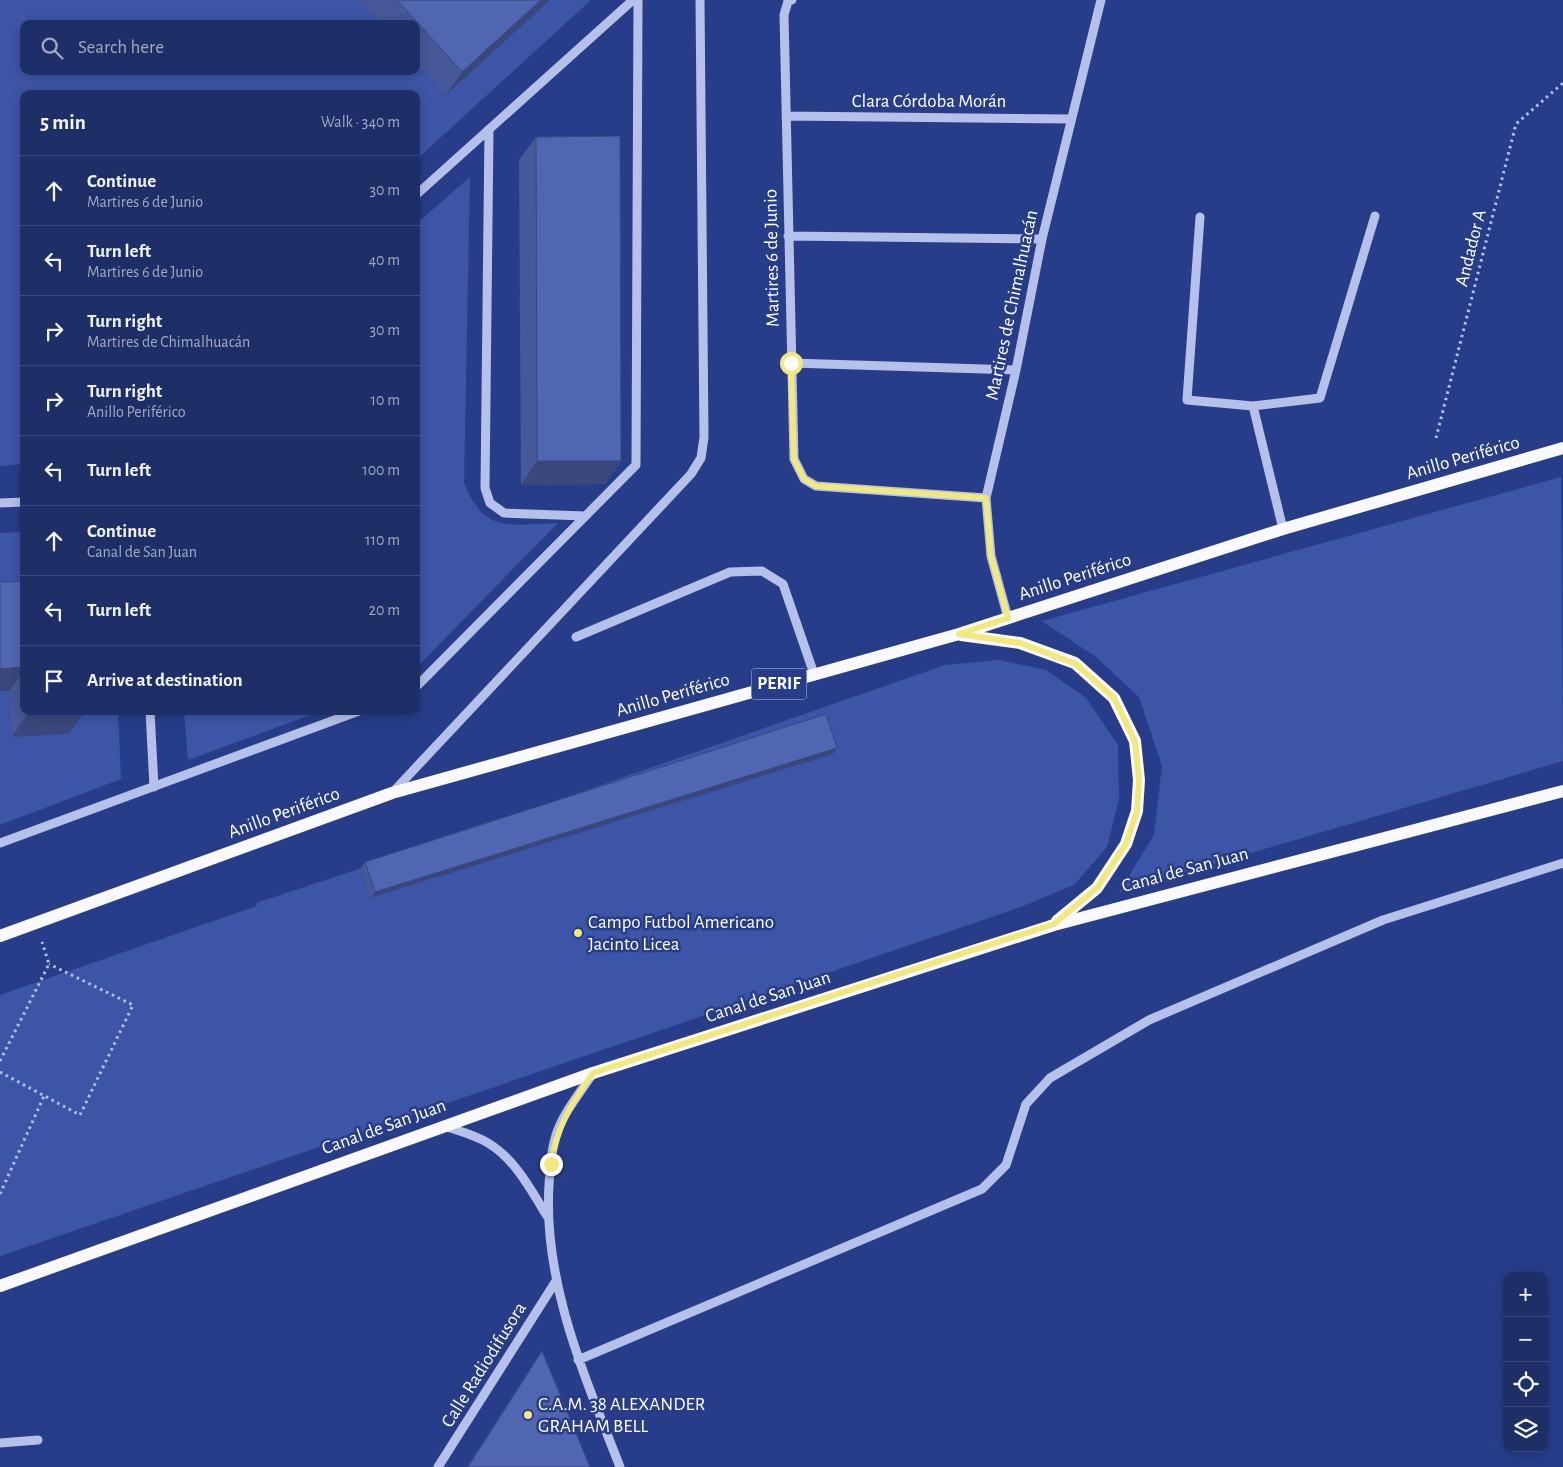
<!DOCTYPE html>
<html lang="en">
<head>
<meta charset="utf-8">
<style>
	:root { --surface:#1e2e67; --page:#26366d; --text:#f1f3f6; --muted:#a1a8c0; --line:#3c4a7b }
	body { margin:0; font-family:"Alegreya Sans",sans-serif; background:var(--page); color:var(--text) }
	.controls { position:absolute; right:15px; bottom:15px; display:grid; overflow:hidden; border-radius:10px; box-shadow:0 2px 12px #0003 }
	.controls button { width:45px; height:45px; display:grid; place-items:center; padding:0; border:0; border-bottom:1px solid var(--line); background:var(--surface); color:var(--text); font:25px sans-serif }
	.stop { position:absolute; width:15px; height:15px; margin:-11px; border:4px solid #f1e97c; border-radius:50%; background:#fff }
	.stop.end { background:#f1e97c; border-color:#fff; box-shadow:0 1px 5px #0008 }
	.list { margin:0; padding:0; list-style:none }
	h2 { display:flex; justify-content:space-between; align-items:center; height:65px; margin:0; padding:0 20px; font-size:21px }
	h2 small { font-size:16px; font-weight:400; color:var(--muted) }
	.list li { display:grid; grid-template-columns:32px 1fr auto; gap:15px; align-items:center; box-sizing:border-box; height:70px; padding:0 20px; border-top:1px solid var(--line) }
	.list b { display:block; font-size:19px; white-space:nowrap }
	.list p { margin:0; font-size:16px; white-space:nowrap; color:var(--muted) }
	.list em { font-size:16px; font-style:normal; color:var(--muted) }
	.icon { flex:none; width:28px; height:28px; fill:none; stroke:currentColor; stroke-width:2; stroke-linecap:round; stroke-linejoin:round }
	.map { position:relative; flex:none; width:1563px; height:1467px; overflow:hidden }
	.search { position:absolute; background:var(--surface); box-shadow:0 2px 12px #0003; left:20px; top:20px; width:400px; height:55px; display:flex; align-items:center; gap:12px; box-sizing:border-box; padding:0 18px; border-radius:10px; color:var(--muted); font-size:19px }
	.panel { position:absolute; background:var(--surface); box-shadow:0 2px 12px #0003; left:20px; top:90px; width:400px; height:625px; border-radius:10px }
	.map>svg:first-child { display:block }
</style>
</head>
<body>
<div class="map">
<svg width="1563" height="1467" viewBox="0 0 1563 1467">
	<rect width="100%" height="100%" fill="#283d89"/>
	<path fill="#3d55a6" fill-rule="evenodd" d="M0 0H591L416 160V94H24V464L0 466ZM24 24H416V71H24Z
		M470 177 464 483C485 535 510 524 558 523L416 668V224Z
		M1561 477 1563 761 1119 892 1154 835 1162 766 1139 697 1096 657 1042 621Z
		M24 532V711H118L121 779 0 825V533Z
		M999 660 1046 670 1086 698 1118 745 1119 799 1107 847 1074 885 1021 907 0 1256V995L257 906 256 903 389 859 945 665Z
		M184 711H321L188 760Z"/>
	<g fill="none" stroke-linecap="round" stroke-linejoin="round">
		<path stroke="#b6c1e9" stroke-width="3" stroke-dasharray="2.5 4" stroke-linecap="butt" d="M1436 438 1516 124 1563 83
			M0 1061 49 964 42 942
			M0 1072 80 1115 133 1005 49 964
			M0 1194 44 1096"/>
		<path stroke="#b6c1e9" stroke-width="9" d="M792 0 788 1 784 15 794 459 804 479 816 486 986 498
			M786 116 1071 119
			M489 130 485 488 490 503 504 513 585 516
			M416 195 633 0
			M1200 217 1187 400 1253 406 1320 398 1375 216
			M788 236 1042 239
			M791 363 1016 370
			M1253 406 1283 529
			M0 503 24 502
			M1008 618 991 556 986 498 1016 370 1042 239 1101 0
			M576 637 730 572 762 571 783 584 814 674
			M416 687 636 465 638 0
			M150 711 154 787
			M392 793 691 474 701 458 704 437 700 0
			M0 843 359 711
			M593 1073C580 1093 563 1113 556 1135 551 1151 550 1168 549 1185 543 1283 585 1377 620 1467
			M444 1126C459 1131 475 1135 488 1143 515 1159 531 1190 547 1216
			M578 1360 982 1189 1006 1165 1026 1104 1050 1078 1149 1020 1383 920 1563 863
			M0 1443 38 1440
			M438 1467 556 1281"/>
		<path stroke="#f9f9fe" stroke-width="12" d="M961 635 1020 643 1075 663 1114 698 1135 741 1139 780 1137 811 1126 844 1097 888 1057 921
			M0 936 392 793 959 634 1283 529 1563 448
			M0 1286 593 1073 1054 925 1563 791"/>
	</g>
	<path fill="#465898" d="M360 0H550L446 95 416 62V24H381Z
		M536 137 621 461 605 484 521 485 519 160Z
		M24 581V711H85L69 734 12 737 9 691H0V582Z
		M837 748 833 754 370 898 361 868 365 862Z
		M542 1351 590 1467H467L534 1363Z"/>
	<path fill="#39477c" d="M541 0H550L446 95 462 72Z
		M537 461H621L605 484 521 485Z
		M24 667V670L9 691H0V669Z
		M72 711H85L69 734 12 737 28 713Z
		M837 748 833 754 370 898 375 892Z"/>
	<path fill="#5166b1" stroke="#39477c" d="M397 0H541L462 72Z
		M620 136 621 461H537L536 137Z
		M24 581V667L0 669V582Z
		M28 711H72L28 713Z
		M826 714 837 748 375 892 365 862Z
		M542 1351 590 1467H468Z"/>
	<g fill="none" stroke-linecap="round" stroke-linejoin="round">
		<path stroke="#f1e97c" stroke-width="6" d="M551 1164C558 1123 570 1107 593 1073L1054 924 1097 888 1126 844 1137 811 1139 780 1135 741 1114 698 1076 664 1020 643 959 634 1008 618 991 556 986 498 816 486 804 479 794 459 791 363"/>
	</g>
	<g fill="#f1e97c" stroke="#283d89" stroke-width="2">
		<circle cx="578" cy="933" r="5"/>
		<circle cx="528" cy="1415" r="5"/>
	</g>
	<g text-anchor="middle" dominant-baseline="central" stroke-width="5" stroke-linejoin="round" paint-order="stroke">
		<rect fill="#283d89" stroke="#bec5dc" stroke-width="1" x="751.5" y="668.5" width="55" height="31" rx="4"/>
		<g font-size="18" font-weight="bold" fill="#fff">
			<text x="779" y="684">PERIF</text>
		</g>
		<g font-size="19" fill="#fff" stroke="#283d89">
			<text x="929" y="101">Clara Córdoba Morán</text>
			<text transform="translate(1471 248) rotate(-76)">Andador A</text>
			<text transform="translate(772 258) rotate(-91)">Martires 6 de Junio</text>
			<text transform="translate(1012 305) rotate(-78)">Martires de Chimalhuacán</text>
			<text transform="translate(1463 458) rotate(-16)">Anillo Periférico</text>
			<text transform="translate(1075 577) rotate(-18)">Anillo Periférico</text>
			<text transform="translate(673 695) rotate(-16)">Anillo Periférico</text>
			<text transform="translate(284 813) rotate(-20)">Anillo Periférico</text>
			<text transform="translate(1185 870) rotate(-15)">Canal de San Juan</text>
			<text transform="translate(768 997) rotate(-18)">Canal de San Juan</text>
			<text transform="translate(384 1127) rotate(-20)">Canal de San Juan</text>
			<text transform="translate(484 1365) rotate(-58)">Calle Radiodifusora</text>
		</g>
		<g font-size="19" fill="#fff" stroke="#283d89" text-anchor="start">
			<text x="588" y="922">Campo Futbol Americano<tspan x="588" dy="22">Jacinto Licea</tspan></text>
			<text x="538" y="1404">C.A.M. 38 ALEXANDER<tspan x="538" dy="22">GRAHAM BELL</tspan></text>
		</g>
	</g>
</svg>
<div class="controls">
<button>+</button>
<button>−</button>
<button><svg class="icon" aria-label="locate" viewBox="0 0 24 24"><circle cx="12" cy="12" r="6"/><path d="M12 2v4M12 18v4M2 12h4M18 12h4"/></svg></button>
<button><svg class="icon" aria-label="layers" viewBox="0 0 24 24"><path d="M12 4l9 5-9 5-9-5zM3 14l9 5 9-5"/></svg></button>
</div>
<div class="stop" style="left:791px;top:363px"></div>
<div class="stop end" style="left:551px;top:1164px"></div>
<div class="search"><svg class="icon" aria-label="search" viewBox="0 0 24 24"><circle cx="10" cy="10" r="6"/><path d="M15 15l6 6"/></svg>Search here</div>
<section class="panel">
<h2>5 min<small>Walk · 340 m</small></h2>
<ul class="list">
<li><svg class="icon" aria-label="ahead" viewBox="0 0 24 24"><path d="M12 20V5M6 11l6-6 6 6"/></svg><div><b>Continue</b><p>Martires 6 de Junio</p></div><em>30 m</em></li>
<li><svg class="icon" aria-label="left" viewBox="0 0 24 24"><path d="M17 20v-9H6M10 6l-5 5 5 5"/></svg><div><b>Turn left</b><p>Martires 6 de Junio</p></div><em>40 m</em></li>
<li><svg class="icon" aria-label="right" viewBox="0 0 24 24"><path d="M7 20v-9h11M14 6l5 5-5 5"/></svg><div><b>Turn right</b><p>Martires de Chimalhuacán</p></div><em>30 m</em></li>
<li><svg class="icon" aria-label="right" viewBox="0 0 24 24"><path d="M7 20v-9h11M14 6l5 5-5 5"/></svg><div><b>Turn right</b><p>Anillo Periférico</p></div><em>10 m</em></li>
<li><svg class="icon" aria-label="left" viewBox="0 0 24 24"><path d="M17 20v-9H6M10 6l-5 5 5 5"/></svg><div><b>Turn left</b></div><em>100 m</em></li>
<li><svg class="icon" aria-label="ahead" viewBox="0 0 24 24"><path d="M12 20V5M6 11l6-6 6 6"/></svg><div><b>Continue</b><p>Canal de San Juan</p></div><em>110 m</em></li>
<li><svg class="icon" aria-label="left" viewBox="0 0 24 24"><path d="M17 20v-9H6M10 6l-5 5 5 5"/></svg><div><b>Turn left</b></div><em>20 m</em></li>
<li><svg class="icon" aria-label="arrive" viewBox="0 0 24 24"><path d="M6 21V4h12l-3 4 3 4H6"/></svg><div><b>Arrive at destination</b></div></li>
</ul>
</section>
</div>
</body>
</html>
